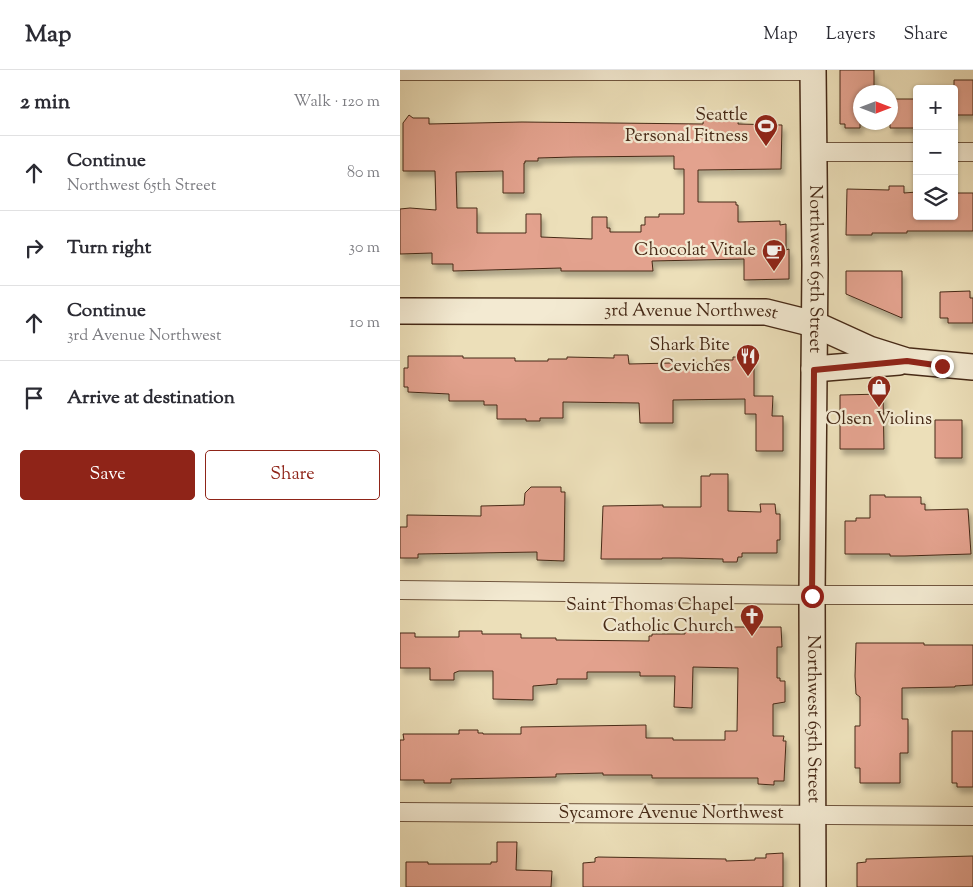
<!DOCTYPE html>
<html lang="en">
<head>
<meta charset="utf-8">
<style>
	:root { --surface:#fff; --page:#f2f2f3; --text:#2b2b33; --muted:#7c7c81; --line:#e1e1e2; --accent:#8f2418 }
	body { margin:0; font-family:"Sorts Mill Goudy",serif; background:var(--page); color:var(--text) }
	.controls { position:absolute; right:15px; top:15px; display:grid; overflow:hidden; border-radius:5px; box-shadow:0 1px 4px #0004 }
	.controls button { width:45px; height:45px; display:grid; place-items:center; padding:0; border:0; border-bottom:1px solid var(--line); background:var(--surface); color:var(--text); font:25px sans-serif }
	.compass { position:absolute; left:453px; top:15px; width:45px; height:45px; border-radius:50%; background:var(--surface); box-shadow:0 1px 4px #0004; rotate:90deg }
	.stop { position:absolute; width:15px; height:15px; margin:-11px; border:4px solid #8f2418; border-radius:50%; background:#fff }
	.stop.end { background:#8f2418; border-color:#fff; box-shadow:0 1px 5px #0008 }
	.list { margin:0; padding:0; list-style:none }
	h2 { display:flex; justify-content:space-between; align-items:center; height:65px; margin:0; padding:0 20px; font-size:21px }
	h2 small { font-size:16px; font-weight:400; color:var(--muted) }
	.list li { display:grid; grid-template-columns:32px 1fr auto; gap:15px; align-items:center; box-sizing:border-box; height:75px; padding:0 20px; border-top:1px solid var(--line) }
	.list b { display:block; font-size:19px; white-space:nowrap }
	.list p { margin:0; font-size:16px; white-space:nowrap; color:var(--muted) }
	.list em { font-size:16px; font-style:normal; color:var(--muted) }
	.actions { display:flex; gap:10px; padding:15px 20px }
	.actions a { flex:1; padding:11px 0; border:1px solid var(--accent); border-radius:5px; text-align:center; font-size:18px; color:var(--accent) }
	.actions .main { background:var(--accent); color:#fff }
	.icon { flex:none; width:28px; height:28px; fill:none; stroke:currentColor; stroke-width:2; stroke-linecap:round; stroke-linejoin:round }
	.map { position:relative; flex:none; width:573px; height:817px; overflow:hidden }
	header { display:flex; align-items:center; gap:30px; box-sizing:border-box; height:70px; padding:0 25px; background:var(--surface); border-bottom:1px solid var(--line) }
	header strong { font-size:24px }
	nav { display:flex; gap:28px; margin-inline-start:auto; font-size:18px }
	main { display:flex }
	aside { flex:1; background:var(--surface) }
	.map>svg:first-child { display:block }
</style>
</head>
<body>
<header>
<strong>Map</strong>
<nav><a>Map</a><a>Layers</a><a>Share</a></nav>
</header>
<main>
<aside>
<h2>2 min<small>Walk · 120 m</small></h2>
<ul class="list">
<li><svg class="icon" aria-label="ahead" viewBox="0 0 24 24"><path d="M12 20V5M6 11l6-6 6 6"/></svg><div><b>Continue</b><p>Northwest 65th Street</p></div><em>80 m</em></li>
<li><svg class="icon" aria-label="right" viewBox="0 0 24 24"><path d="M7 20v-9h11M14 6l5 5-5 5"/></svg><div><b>Turn right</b></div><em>30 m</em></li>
<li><svg class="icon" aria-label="ahead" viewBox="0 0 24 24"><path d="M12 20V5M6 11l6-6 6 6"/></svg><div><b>Continue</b><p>3rd Avenue Northwest</p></div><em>10 m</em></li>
<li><svg class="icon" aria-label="arrive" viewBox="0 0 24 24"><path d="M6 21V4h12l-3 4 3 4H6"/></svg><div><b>Arrive at destination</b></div></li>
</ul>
<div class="actions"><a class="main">Save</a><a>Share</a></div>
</aside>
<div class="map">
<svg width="573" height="817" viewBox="0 0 573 817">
	<defs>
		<filter id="shadow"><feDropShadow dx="3" dy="5.5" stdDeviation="2.5" flood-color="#0004"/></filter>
	</defs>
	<rect width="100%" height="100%" fill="#ecdfb9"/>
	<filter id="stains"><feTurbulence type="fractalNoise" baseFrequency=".004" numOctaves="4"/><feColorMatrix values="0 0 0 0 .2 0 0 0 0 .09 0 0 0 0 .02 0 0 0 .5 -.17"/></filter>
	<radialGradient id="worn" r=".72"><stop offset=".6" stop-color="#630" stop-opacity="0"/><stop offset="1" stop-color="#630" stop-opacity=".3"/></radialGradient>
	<path fill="#e3a28e" stroke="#462916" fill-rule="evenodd" filter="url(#shadow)" d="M440 0H474V22H460V58H445V54H440Z
		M554 10H573V45H554Z
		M490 29H517V58H490Z
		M304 43 339 44 338 54 382 55 381 99 298 100V132H336V135H338V152L380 151V155L386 154V180L389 179V209L344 210V189L252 191 253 201H161V198L53 201V194H32V183L0 184V139L10 138 36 140 35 101H3V53L9 45 13 48H29V54L122 52 303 54ZM274 86V99H284V144H259V147H245V155H241V162H210V158H207V147H192V169L141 167V144H126V163H77V138H57L56 102 103 101V123H124V93H125V91H138V88L173 87Z
		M489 116H504V123L517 122V146H554V123H573V161H507V163H472V165H446L447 119 489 120Z
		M446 201H502V248L446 224Z
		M570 221V228H573V253H548V248H540V222Z
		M214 285H228L229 294 316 292V290H333V287H354V326H373L372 346H383V381H356V344H345V329L273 330V353H240L239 333 163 332V348H140V351H126V349H97V335H84V331H49V324L8 322V317H4V298H8V286H63V288H115V291H148V289H167V287L214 288Z
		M483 324 484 379H440V325Z
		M535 350H562V388H535Z
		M310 404H328V441L361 442 360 434H375L376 444H380V470H377V483H342V487H338L337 492H323V489L280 488H262V489H201L203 436 263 435V437H301V406H310Z
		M131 417H161V422H165L164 491 137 490V482L18 484V488H0V457H7V445L81 446V436L124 435 125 423Z
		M470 425H485V427H521V434H525V440L568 439 571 484 505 486H490V484H445V451H456V448H470Z
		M285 557H381L382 577H377V608H380V611H385V632L373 634V666H384L383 671H386L384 711H374V715L358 714V708H252V705H203V703L156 704V707L51 709V713H24V710H0V670H4L3 664H59V660H78V663H83V664H121V657L246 655V668H273V670H325V661H337L338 598 293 597 292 638 274 637 275 606H240V602H187V609H157V614L133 616V630L93 629V601H59L54 603V610H30V598H0V563H15V567H59V561H82V564H121V568H156V570L249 571V566H252V564H285Z
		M456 573H524V575H573V615L555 616V617L502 618V649H508V683H500V713H460V698H455V656H460V627L456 624 455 606Z
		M552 661H573V717H557V713H552Z
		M97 772H117L116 800 152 801 151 817H6V792H28V794H91V792H97Z
		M383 783V817H183V793L195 792V788L198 787 326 789V791L355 790V788H366V784Z
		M573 786V817H457V793L466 792V789Z"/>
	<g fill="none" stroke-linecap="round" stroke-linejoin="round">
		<g stroke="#70563f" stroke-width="20">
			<path id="street" d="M0 1H413
				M414 82H517
				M554 82H573
				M0 520 412 525H573
				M0 742 573 746"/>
		</g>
		<g stroke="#462916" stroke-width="28">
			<g id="secondary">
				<path id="s1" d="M413 0 415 195 412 525 413 817"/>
				<path id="s2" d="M0 241 366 242 414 254 469 279 507 291 573 297"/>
				<path d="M414 299 499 292"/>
			</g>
		</g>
		<use href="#street" stroke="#f3ead2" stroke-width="18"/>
		<use href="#secondary" stroke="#f3ead2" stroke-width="25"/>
	</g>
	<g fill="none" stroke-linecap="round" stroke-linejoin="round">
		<path stroke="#8f2418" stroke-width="6" d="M412 526 414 300 507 291 542 296"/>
	</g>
	<defs>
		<g id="stadium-pin" transform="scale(1.25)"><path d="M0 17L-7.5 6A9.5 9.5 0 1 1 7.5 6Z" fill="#8f2418" stroke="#f3ead2"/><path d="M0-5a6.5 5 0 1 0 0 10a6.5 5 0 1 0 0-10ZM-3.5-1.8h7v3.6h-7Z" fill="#fff"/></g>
		<g id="cafe-pin" transform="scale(1.25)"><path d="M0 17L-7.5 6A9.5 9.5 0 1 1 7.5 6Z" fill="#8f2418" stroke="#f3ead2"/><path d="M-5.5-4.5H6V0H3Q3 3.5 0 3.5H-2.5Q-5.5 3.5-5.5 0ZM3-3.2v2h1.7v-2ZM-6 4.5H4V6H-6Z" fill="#fff"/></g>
		<g id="restaurant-pin" transform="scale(1.25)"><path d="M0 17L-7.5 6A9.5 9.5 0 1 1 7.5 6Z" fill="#8f2418" stroke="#f3ead2"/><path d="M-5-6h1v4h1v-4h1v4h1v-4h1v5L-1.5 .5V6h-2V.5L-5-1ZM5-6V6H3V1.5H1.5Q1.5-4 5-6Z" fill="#fff"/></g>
		<g id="shop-pin" transform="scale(1.25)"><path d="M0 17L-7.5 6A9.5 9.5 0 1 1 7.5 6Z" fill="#8f2418" stroke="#f3ead2"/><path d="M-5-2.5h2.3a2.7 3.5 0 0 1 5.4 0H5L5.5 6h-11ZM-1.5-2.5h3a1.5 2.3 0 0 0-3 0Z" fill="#fff"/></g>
		<g id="church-pin" transform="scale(1.25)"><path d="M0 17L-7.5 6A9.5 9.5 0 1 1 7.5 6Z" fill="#8f2418" stroke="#f3ead2"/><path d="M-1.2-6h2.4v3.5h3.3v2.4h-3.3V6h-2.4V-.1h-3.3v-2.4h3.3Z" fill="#fff"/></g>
	</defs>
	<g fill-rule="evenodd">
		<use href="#stadium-pin" x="366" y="56"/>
		<use href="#cafe-pin" x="374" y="181"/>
		<use href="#restaurant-pin" x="348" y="286"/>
		<use href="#shop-pin" x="479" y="317"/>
		<use href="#church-pin" x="352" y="546"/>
	</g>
	<g text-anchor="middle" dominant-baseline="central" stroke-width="4.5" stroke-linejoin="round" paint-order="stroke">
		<g font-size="18" fill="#462916" stroke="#f3ead2" text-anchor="end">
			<text x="348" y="46">Seattle<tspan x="348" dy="21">Personal Fitness</tspan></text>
			<text x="356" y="181">Chocolat Vitale</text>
			<text x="330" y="276">Shark Bite<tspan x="330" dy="21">Ceviches</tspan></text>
			<text x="479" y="350" text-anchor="middle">Olsen Violins</text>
			<text x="334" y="536">Saint Thomas Chapel<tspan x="334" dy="21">Catholic Church</tspan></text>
		</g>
		<g font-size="18" fill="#462916" stroke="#f3ead2">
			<text stroke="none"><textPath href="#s1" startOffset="199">Northwest 65th Street</textPath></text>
			<text stroke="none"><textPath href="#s2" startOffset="291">3rd Avenue Northwest</textPath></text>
			<text stroke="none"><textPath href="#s1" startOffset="649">Northwest 65th Street</textPath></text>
			<text x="271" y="744">Sycamore Avenue Northwest</text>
		</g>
	</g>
	<rect width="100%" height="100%" filter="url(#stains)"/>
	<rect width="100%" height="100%" fill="url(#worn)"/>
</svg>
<div class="controls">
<button>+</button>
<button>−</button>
<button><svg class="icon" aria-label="layers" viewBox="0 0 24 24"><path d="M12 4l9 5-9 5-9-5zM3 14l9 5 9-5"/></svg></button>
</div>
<svg class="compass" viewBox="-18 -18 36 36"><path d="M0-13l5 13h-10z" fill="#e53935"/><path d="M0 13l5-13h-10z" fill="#7c7c81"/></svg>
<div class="stop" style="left:412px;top:526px"></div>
<div class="stop end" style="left:542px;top:296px"></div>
</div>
</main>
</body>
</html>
